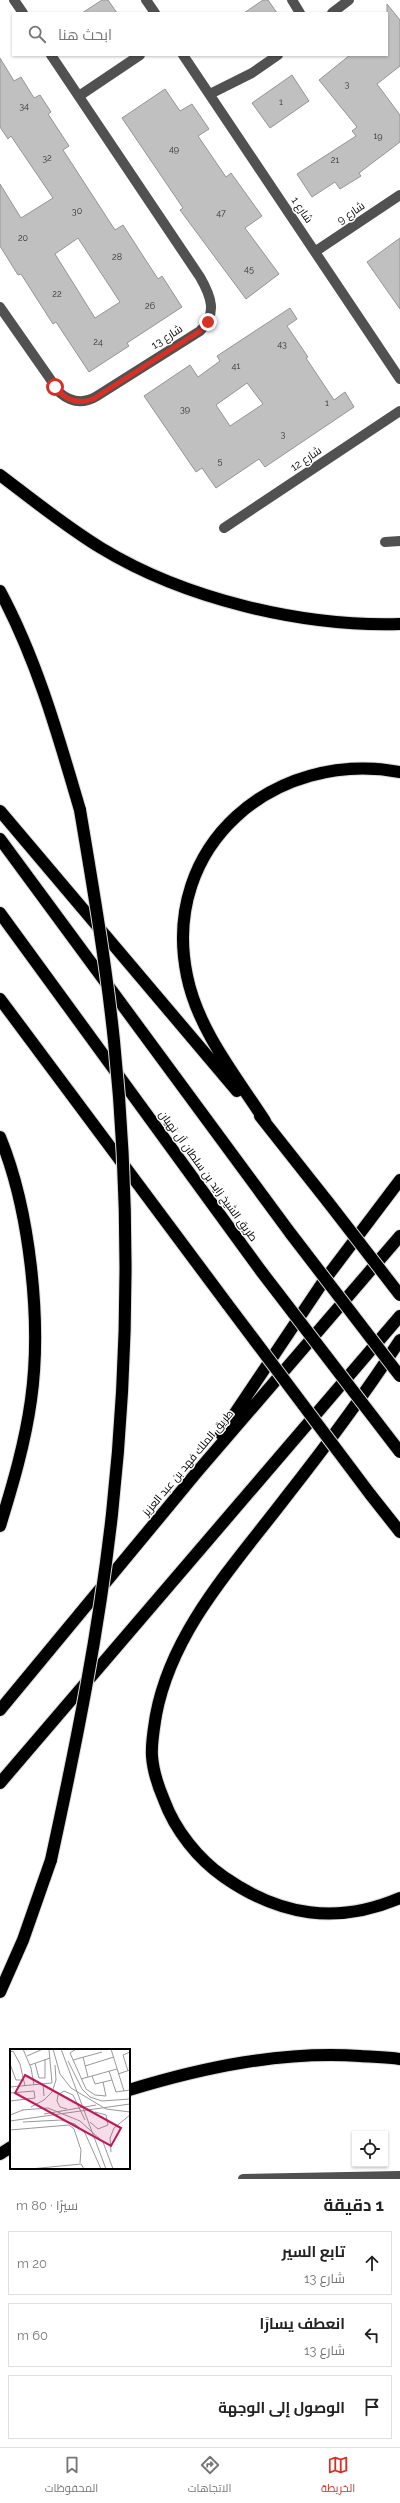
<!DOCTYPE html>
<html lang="ar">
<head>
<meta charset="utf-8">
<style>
	:root { --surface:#fff; --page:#f2f2f2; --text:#222; --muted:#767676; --line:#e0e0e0; --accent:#d93025 }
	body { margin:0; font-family:Raleway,Cairo,sans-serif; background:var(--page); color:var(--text); direction:rtl }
	.controls { position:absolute; right:12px; bottom:12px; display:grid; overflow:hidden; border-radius:0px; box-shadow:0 1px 3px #0004 }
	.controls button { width:36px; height:36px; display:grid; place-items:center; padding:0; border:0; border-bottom:1px solid var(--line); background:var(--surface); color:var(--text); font:20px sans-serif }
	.stop { position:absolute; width:12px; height:12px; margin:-9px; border:3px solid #d93025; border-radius:50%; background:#fff }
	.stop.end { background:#d93025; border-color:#fff; box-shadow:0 1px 4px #0008 }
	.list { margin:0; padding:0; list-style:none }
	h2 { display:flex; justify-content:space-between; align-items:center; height:52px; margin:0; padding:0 16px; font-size:17px }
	h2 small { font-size:13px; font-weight:400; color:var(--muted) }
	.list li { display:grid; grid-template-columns:26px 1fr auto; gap:12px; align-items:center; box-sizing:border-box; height:64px; margin:0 8px 8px; padding:0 8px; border:1px solid var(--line); border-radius:0px }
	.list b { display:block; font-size:15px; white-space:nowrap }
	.list p { margin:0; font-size:13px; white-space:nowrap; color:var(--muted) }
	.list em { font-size:13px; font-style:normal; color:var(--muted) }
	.icon { flex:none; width:22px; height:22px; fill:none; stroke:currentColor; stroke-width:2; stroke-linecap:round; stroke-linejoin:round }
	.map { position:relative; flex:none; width:400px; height:2179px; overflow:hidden; direction:ltr }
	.search { position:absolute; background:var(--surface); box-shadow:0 1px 3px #0004; left:12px; right:12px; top:12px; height:44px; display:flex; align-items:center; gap:10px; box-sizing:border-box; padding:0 14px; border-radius:0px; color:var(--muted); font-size:15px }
	.sheet { height:268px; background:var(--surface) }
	nav { display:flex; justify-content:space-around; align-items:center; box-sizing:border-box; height:56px; border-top:1px solid var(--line); background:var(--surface); font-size:11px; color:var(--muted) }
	nav a { display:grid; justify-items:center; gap:2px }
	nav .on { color:var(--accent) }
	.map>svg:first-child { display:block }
</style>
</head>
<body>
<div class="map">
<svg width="400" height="2179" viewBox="0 0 400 2179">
	<rect width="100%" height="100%" fill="#fff"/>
	<path fill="#c0c0c0" stroke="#959595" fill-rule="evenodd" d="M102 0H108L117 13H82Z
		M263 0H268L277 13H244Z
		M387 4 400 20V66L377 84 400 115V142L359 173 361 176 340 189 335 182 312 197 297 174 356 136 352 131 357 127 319 80 350 55H387Z
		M0 58 14 81 21 77 34 98 40 95 51 112 48 114 69 146 63 150 115 230 123 225 158 279 162 276 182 307 127 343 129 346 89 372 56 322 53 324 21 274 18 275 0 246V184L21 218 53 198 11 136 8 139 0 127ZM78 238 120 302 95 318 55 254Z
		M292 75 309 101 270 128 252 103Z
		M165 89 180 111 192 104 209 129 198 136 226 177 231 173 262 216 245 228 279 274 246 299 180 210 183 208 122 118Z
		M400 238V309L367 262Z
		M290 308 297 319 287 326 308 357 306 358 334 400 345 392 354 407 265 467 259 459 216 488 202 468 196 472 144 396 190 365 198 377 220 361 217 356ZM247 383 263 404 230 426 216 405Z"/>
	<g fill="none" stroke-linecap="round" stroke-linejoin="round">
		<g stroke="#dbdbdb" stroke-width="14">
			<path id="highway" d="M0 475C33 500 65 526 101 548 185 599 302 627 400 624
				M0 591C37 660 58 735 80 810
				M0 811 237 1091
				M0 839 291 1234
				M0 913 261 1271
				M0 999 228 1305
				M260 1116 328 1202
				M265 1121C236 1076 198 1030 187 976 160 845 275 749 400 772
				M0 1137C30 1210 42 1322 31 1400 25 1443 13 1484 0 1526
				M400 1340C365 1394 326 1446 286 1497 235 1564 172 1630 156 1715 154 1728 151 1743 152 1756 153 1771 158 1786 164 1800 175 1830 198 1859 224 1877 280 1916 337 1925 400 1898
				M221 1434 323 1282 400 1180
				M370 1494 400 1532
				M0 1710 197 1472 400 1236
				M0 1783 400 1316
				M0 1992 23 1940 51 1860
				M129 2090C204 2067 281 2051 360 2056 373 2057 387 2057 400 2059
				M0 2154 11 2147"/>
		</g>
		<path stroke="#515151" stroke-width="10" d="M14 0 23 13
			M146 0 155 13
			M292 0 300 13
			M332 13 349 0
			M183 55 400 379
			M210 94 252 73 278 55
			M79 96 140 55
			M316 251 400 195
			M0 307 60 393C72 403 84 404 97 396L200 331C218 314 211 296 200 277L51 55
			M224 528 400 411
			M385 542 400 541
			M243 2179 400 2176"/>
		<use href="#highway" stroke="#000" stroke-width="12"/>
		<g stroke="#dbdbdb" stroke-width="14" stroke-linecap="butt">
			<path id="highway-bridge" d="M328 1202 400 1295
				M291 1234 400 1376
				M261 1271 400 1452
				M228 1305 370 1494
				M51 1860C76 1745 99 1631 112 1514 129 1358 130 1197 114 1041 106 964 93 887 80 810"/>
		</g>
		<use href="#highway-bridge" stroke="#000" stroke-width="12"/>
	</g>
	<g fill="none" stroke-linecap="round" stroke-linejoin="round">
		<path stroke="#d93025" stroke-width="5" d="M55 387C65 400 77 405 93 399L200 331 208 322"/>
	</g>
	<g text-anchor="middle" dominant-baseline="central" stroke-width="3" stroke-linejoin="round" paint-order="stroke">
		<g font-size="9" fill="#303030">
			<text x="347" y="84">3</text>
			<text x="281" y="102">1</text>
			<text x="24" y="106">34</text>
			<text x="378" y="136">19</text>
			<text x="174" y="149">49</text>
			<text x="47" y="158">32</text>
			<text x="335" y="160">21</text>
			<text x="77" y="211">30</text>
			<text x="221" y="213">47</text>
			<text x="23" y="238">20</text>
			<text x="117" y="257">28</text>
			<text x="249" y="269">45</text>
			<text x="57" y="294">22</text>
			<text x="150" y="306">26</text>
			<text x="98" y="342">24</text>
			<text x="282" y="344">43</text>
			<text x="236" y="366">41</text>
			<text x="327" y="403">1</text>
			<text x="185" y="409">39</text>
			<text x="283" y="434">3</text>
			<text x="220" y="461">5</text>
		</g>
		<g font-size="11" fill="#000" stroke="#fff">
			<text transform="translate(302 210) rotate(56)">شارع 1</text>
			<text transform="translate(351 213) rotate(-34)">شارع 9</text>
			<text transform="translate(167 337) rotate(-33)">شارع 13</text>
			<text transform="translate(306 459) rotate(-34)">شارع 12</text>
			<text transform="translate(208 1176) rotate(54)">طريق الشيخ زايد بن سلطان آل نهيان</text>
			<text transform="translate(188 1463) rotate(-50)">طريق الملك فهد بن عبد العزيز</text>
		</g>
	</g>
	<g transform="translate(10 2049)">
		<rect width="120" height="120" fill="#fff"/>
		<path fill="none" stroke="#999" stroke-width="1" d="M13 0 21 19 24 36M43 0 50 25 61 39 96 60 120 63M51 0 96 120M66 0 60 4 76 40 85 46 96 47 93 33M101 0 114 42M0 3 3 2 10 15 15 37M17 7 33 0M73 8 78 28M63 11 92 3M58 12 72 40 80 48 92 52 120 50M25 14 29 29H35V10M0 15 6 31H14M20 16 40 9M75 17 104 8M99 22 106 43 120 41M118 22 113 6 120 3M108 25 120 21M82 27 85 35 102 31M71 30 107 20M33 35 34 47M0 38 42 34 39 0M0 44 24 42 25 49 0 52M21 58 34 51 42 43 46 31 45 16M57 60 50 58 47 52 48 46 54 42 63 46 75 71M12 61 38 59 70 72 93 93 103 120M34 65 86 56M0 66 13 61M0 72 120 55M13 73 51 71 65 75 75 84 91 120M80 73 88 80 98 76 96 66 85 63M0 81 59 76 64 80 71 101 70 114M101 103 100 89 104 79 120 66M20 120 71 115 74 120"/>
		<path fill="#c2185b" fill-opacity="0.15" stroke="#c2185b" stroke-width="2" d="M15 26 111 79 101 97 5 44Z"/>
		<rect width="120" height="120" fill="none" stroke="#000" stroke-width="2"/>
	</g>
</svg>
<div class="controls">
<button><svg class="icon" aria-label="locate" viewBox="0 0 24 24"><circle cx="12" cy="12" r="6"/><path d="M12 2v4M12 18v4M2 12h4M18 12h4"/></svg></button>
</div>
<div class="stop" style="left:55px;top:387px"></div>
<div class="stop end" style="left:208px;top:322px"></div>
<div class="search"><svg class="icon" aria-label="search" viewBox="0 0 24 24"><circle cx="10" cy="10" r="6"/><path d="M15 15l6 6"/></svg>ابحث هنا</div>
</div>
<section class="sheet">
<h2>1 دقيقة<small>سيرًا · 80 m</small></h2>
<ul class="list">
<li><svg class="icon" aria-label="ahead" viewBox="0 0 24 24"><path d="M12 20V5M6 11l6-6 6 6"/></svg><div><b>تابع السير</b><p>شارع 13</p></div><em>20 m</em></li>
<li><svg class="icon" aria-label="left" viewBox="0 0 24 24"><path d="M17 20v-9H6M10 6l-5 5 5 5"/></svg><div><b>انعطف يسارًا</b><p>شارع 13</p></div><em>60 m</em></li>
<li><svg class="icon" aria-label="arrive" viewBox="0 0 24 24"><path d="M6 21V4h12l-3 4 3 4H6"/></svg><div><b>الوصول إلى الوجهة</b></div></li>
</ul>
</section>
<nav>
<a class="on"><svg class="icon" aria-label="map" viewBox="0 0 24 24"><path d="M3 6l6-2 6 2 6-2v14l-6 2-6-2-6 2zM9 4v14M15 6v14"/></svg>الخريطة</a>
<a><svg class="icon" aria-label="directions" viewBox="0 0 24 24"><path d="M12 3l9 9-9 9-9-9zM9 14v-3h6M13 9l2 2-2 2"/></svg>الاتجاهات</a>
<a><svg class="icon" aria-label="saved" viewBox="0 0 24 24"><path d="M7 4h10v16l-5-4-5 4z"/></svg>المحفوظات</a>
</nav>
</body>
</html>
